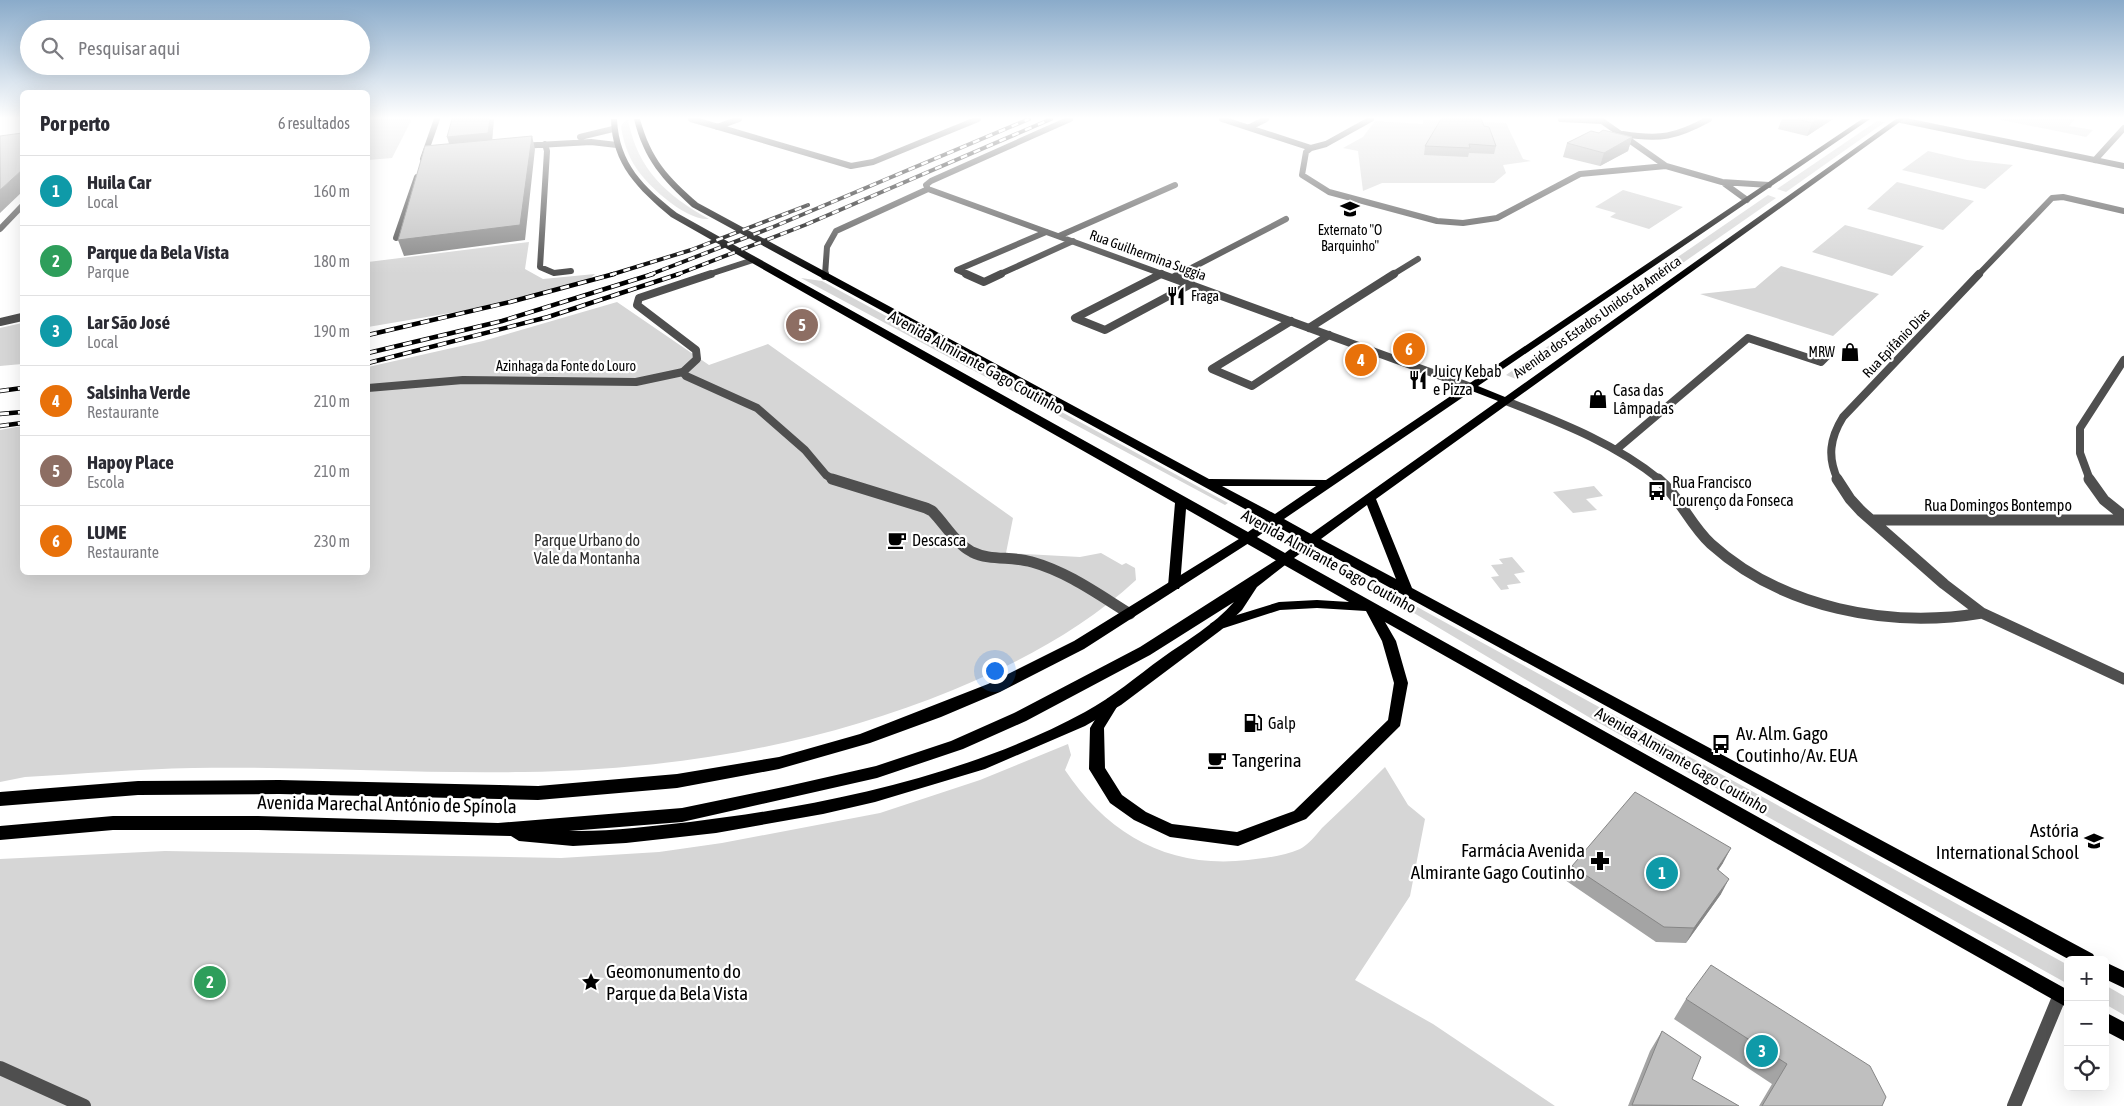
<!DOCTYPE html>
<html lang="pt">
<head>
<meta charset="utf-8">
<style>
	:root { --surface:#fff; --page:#f2f2f3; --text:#2b2b33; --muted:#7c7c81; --line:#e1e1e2; --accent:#000 }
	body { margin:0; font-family:"Asap Condensed",sans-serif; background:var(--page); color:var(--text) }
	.controls { position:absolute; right:15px; bottom:15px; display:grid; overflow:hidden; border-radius:8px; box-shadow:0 5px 20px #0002 }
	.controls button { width:45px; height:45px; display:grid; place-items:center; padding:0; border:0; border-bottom:1px solid var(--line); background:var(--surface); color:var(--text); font:25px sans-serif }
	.you { position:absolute; left:994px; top:670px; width:18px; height:18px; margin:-12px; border:4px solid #fff; border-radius:50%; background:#1a73e8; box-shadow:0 0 0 8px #1a73e833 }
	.badge { display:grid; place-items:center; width:32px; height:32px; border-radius:50%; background:var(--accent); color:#fff; font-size:16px; font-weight:700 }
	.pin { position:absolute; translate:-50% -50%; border:2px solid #fff; box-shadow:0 1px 5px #0006 }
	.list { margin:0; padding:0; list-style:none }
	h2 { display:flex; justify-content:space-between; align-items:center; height:65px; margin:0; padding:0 20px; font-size:21px }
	h2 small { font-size:16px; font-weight:400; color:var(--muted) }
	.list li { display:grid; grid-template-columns:32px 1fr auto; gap:15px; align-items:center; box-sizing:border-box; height:70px; padding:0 20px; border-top:1px solid var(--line) }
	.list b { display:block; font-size:19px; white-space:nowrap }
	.list p { margin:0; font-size:16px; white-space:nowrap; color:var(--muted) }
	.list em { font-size:16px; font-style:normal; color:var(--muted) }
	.icon { flex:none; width:28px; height:28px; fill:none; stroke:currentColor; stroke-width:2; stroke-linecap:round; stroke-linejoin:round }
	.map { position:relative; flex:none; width:2124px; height:1106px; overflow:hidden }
	.search { position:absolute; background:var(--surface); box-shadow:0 5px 20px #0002; left:20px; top:20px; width:350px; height:55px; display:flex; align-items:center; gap:12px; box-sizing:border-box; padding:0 18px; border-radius:28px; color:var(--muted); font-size:19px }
	.panel { position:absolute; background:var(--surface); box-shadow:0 5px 20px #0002; left:20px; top:90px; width:350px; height:485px; border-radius:8px }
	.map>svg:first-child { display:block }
</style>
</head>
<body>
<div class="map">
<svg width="2124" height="1106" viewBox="0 0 2124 1106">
	<rect width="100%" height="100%" fill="#fff"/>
	<path fill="#d6d6d6" d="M368 119H412L392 158 368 160Z
		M1997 119H2075L2069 126 2093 130 2086 137Z
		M628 120C638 170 666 195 709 219 685 221 644 183 633 163 626 150 623 139 621 126L625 121Z
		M1423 120 1506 123 1523 159 1531 161 1503 165 1506 173 1494 183H1382L1363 191 1358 151 1343 148 1363 137 1375 121 1423 124Z
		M1877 121 1885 122 1786 192 1777 189Z
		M1928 151 1967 160 2013 165 1985 189 1902 170Z
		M1897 182 1974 201 1943 230 1867 209Z
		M1623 190 1683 207 1649 229 1610 217 1616 213 1595 207Z
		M1768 195 1776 198 1516 379 1506 375Z
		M1845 225 1923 246H1924L1892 276 1812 252Z
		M529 242 525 269 543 279 595 274 587 281 462 311 368 327V262Z
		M1781 266 1879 294 1833 336 1700 294 1755 288Z
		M801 278 822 281 1228 503 1225 505Z
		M617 302 709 365 768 344 1013 518 1006 553 1080 557 1101 553 1122 565 1126 563 1135 568 1136 580C1084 628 1019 663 953 690 817 746 670 770 523 772 413 774 303 766 193 768 137 769 81 774 25 777L0 782V430L22 426V572H368V367L483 341Z
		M22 323V364L0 366V328Z
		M1594 486 1603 496 1586 499 1597 510 1573 513 1553 492Z
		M1512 557 1525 572 1514 574 1521 583 1507 585 1509 589 1501 590 1491 577 1499 576 1491 565 1503 564 1499 559Z
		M1339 564 2068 965V984L1592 719 1335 566Z
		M1068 744 1071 755 1065 770C1108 835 1169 869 1248 860 1265 858 1284 856 1300 849 1308 845 1316 835 1322 828 1343 808 1364 788 1385 767L1408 805 1425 819 1410 896 1355 980 1433 1024 1555 1106H0V859L165 851 561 858 659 852 722 843 880 813 980 780Z
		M2105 985 2124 996V1015L2105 1004Z"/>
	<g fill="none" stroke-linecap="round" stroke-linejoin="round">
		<path stroke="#4f4f4f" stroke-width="6" d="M969 275 957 270 1046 232
			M998 275 1073 241
			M1158 275 1161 274"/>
		<path stroke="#4f4f4f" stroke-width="8" d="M966 274 984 282 1001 274
			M1161 274 1075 318 1105 330 1191 284
			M1291 321 1212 369 1252 386 1329 335
			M368 388 463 380 636 382 683 372"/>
		<path stroke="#4f4f4f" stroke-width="6" d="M691 119 851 166 873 162 978 119
			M1222 119 1311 148
			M1371 119 1326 144 1311 148 1306 152 1302 175 1329 192 1437 221 1463 223 1497 218 1580 174 1666 166
			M1561 119 1602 121
			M1602 121 1666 166 1722 182 1769 185
			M717 127 739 119
			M1250 127 1266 119
			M1623 134C1660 140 1676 137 1709 119
			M580 137 613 129
			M545 144 547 151 540 267 554 273 571 271
			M520 146 591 142 617 145
			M423 159 437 119
			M2095 160 2124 128
			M1725 184 1747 200
			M928 189 1165 275
			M928 189 926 185 931 181 1070 119
			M0 229 22 206
			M1059 236 1175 185
			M396 238 417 177
			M707 275 753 260
			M825 275 827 247 836 231 928 189
			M1178 275 1286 219
			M1392 275 1418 259
			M1978 275 2052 198 2063 197 2124 211"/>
		<path stroke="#4f4f4f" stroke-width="8" d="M711 274 639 298 637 305 696 350 697 359 683 372 686 376 757 408 805 450 826 475 834 480
			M825 274V276
			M1161 274 1471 387
			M1173 278 1180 274
			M0 322 22 317
			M1309 328 1394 274
			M1506 401C1559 422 1615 443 1660 480
			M1617 449 1748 338 1821 362 1831 352
			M1838 480C1827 457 1830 438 1843 417L1979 274
			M2090 480 2080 453V428L2124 360"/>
		<path stroke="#4f4f4f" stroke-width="11" d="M832 479 926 508 932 511C945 524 955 543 972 552 990 561 1013 556 1032 562 1068 572 1099 595 1130 614
			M1658 479C1680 497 1690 525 1711 544 1782 608 1889 629 1982 613
			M1837 479 1850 499 1861 511 1944 584 1982 613 2124 679
			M2089 479 2104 500 2124 516
			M1873 520H2124"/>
		<path stroke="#4f4f4f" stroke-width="14" d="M0 1068 84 1106
			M2014 1106 2060 995"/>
		<path stroke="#4f4f4f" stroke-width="6" d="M1901 120 2124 166"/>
		<path fill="#000" fill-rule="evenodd" d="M611 119H617C619 164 644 187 677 213L1248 532 1265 520 692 207C662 179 644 160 634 119H640C651 159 668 177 698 203L1209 479 1326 480 1862 119H1870L1478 386 1505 397 1896 119H1904L1376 499 1412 588 2093 954 2096 960H2070L1312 545 1294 558 2068 990V1008L1385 622 1396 641 1408 683 1400 726 1306 819 1238 846 1170 837 1134 820 1110 803 1089 769 1090 728 1108 698H1118L1120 702 1104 728 1105 768 1122 795 1146 812 1172 824 1237 832 1294 811 1388 720 1394 683 1382 641 1366 611 1317 608 1280 610 1221 629H1211L1209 626 1211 623 1279 602 1317 600 1349 602 1186 509 1180 586 1179 589H1169L1168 586 1175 503 671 217C638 189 612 165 611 119ZM1472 391 1498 401 1311 534 1284 519ZM1222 486H1316L1275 514ZM1367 505 1396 579 1321 539ZM1274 525 1302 540 1285 553 1257 537Z
			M2105 962 2124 971V988L2105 979Z
			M2105 1012 2124 1022V1041L2105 1031Z"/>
		<path fill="#000" fill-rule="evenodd" d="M1247 534 1254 538 1252 541 1084 649 1000 692 941 717 870 743 779 769 677 788 538 800 279 794 138 795 0 806V792L138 781 279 780 538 786 677 774 779 757 860 734 988 684 1074 641Z
			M1284 555 1289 556 1291 559 1289 562 1257 587 1242 610 1221 630 1121 705 1085 726 985 769 875 802 823 814 716 833 626 843 573 846 519 841 511 836 258 830H113L0 840V826L113 816H258L498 823 682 808 788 786 876 766 951 741 1014 713 1140 647ZM1234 602C1214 625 1187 640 1162 658 1137 676 1113 697 1085 712 967 776 822 806 690 822 650 826 609 832 569 831L682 822 877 778 963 749 1026 721 1150 655Z"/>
		<g stroke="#000" stroke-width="4">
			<path id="rail-far1" d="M610 275 691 250 808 205
				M649 275 773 227 1029 119
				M676 275 805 225 1051 119"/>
		</g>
		<g stroke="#000" stroke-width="4.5">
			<path id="rail" d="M368 335 510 302 614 274
				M368 353 502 321 653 274
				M368 363 548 317 679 274
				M0 391 22 388
				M0 414 22 412
				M0 426 22 423"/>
		</g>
		<use href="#rail-far1" stroke="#fff" stroke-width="2.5" stroke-dasharray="7" stroke-linecap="butt"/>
		<use href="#rail" stroke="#fff" stroke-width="3" stroke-dasharray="9" stroke-linecap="butt"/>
	</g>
	<path fill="#a4a4a4" d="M1782 119H1833L1807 136 1778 129Z
		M1484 126 1496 146 1494 154 1469 153 1468 157 1424 155 1425 146Z
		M1599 133 1632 137 1628 151 1600 166 1563 157 1567 143Z
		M1723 863 1718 870 1721 894 1686 943 1656 942 1565 880 1572 866Z
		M1686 999 1882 1106H1759L1772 1084 1674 1019Z
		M1662 1031 1692 1079 1739 1106H1628L1650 1051Z"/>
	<path fill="#868686" d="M490 119H494L492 143 450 147 447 137Z
		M1818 119H1833L1807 136 1812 123Z
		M532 136 535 149 525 240 404 256 398 240Z
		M1632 137 1628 151 1600 166 1604 153Z
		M22 170V192L0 213V190Z
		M1731 848 1723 863 1709 884 1717 869Z
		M1729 879 1721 894 1686 943 1694 928Z"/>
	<path fill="#bfbfbf" stroke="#868686" d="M452 119H490L488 133 447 137Z
		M1441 119H1481L1484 126 1489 127 1496 146 1469 144 1470 148 1425 146Z
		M1797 119H1818L1812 123Z
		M1603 130 1632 137 1604 153 1567 143 1591 131 1599 133Z
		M22 133V170L0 190V136Z
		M532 136 520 225 398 240 425 146Z
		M1635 792 1731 848 1717 869 1729 879 1694 928 1664 927 1572 866Z
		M1711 965 1870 1066 1886 1097 1882 1106H1762L1787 1064 1686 999Z
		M1662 1031 1701 1057 1692 1079 1739 1106 1632 1105Z"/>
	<linearGradient id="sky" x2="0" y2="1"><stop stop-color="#8aabca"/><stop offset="0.43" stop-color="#fff"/><stop offset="1" stop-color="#fff" stop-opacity="0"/></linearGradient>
	<rect width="2124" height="274" fill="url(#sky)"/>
	<defs>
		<g id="school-bare" transform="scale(1.5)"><path d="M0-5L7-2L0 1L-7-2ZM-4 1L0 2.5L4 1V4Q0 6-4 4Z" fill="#000" stroke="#fff" stroke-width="2.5" paint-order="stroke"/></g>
		<g id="restaurant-bare" transform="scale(1.5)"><path d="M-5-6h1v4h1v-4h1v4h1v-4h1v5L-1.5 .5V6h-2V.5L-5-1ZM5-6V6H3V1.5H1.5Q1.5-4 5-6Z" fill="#000" stroke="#fff" stroke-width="2.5" paint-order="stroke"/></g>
		<g id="shop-bare" transform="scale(1.5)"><path d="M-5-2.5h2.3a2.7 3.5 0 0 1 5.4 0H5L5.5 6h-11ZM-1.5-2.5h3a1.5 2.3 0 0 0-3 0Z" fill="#000" stroke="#fff" stroke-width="2.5" paint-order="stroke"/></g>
		<g id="bus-bare" transform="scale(1.5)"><path d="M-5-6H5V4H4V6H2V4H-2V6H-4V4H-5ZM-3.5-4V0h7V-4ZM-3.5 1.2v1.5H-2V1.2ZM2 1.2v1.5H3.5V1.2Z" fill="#000" stroke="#fff" stroke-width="2.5" paint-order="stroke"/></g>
		<g id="cafe-bare" transform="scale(1.5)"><path d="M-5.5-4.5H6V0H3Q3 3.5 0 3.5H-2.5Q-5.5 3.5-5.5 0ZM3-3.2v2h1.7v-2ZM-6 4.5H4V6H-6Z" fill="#000" stroke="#fff" stroke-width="2.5" paint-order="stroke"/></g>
		<g id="fuel-bare" transform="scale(1.5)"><path d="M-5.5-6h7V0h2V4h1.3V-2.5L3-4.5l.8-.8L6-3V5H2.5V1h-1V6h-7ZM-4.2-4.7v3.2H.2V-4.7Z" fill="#000" stroke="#fff" stroke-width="2.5" paint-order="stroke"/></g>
		<g id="pharmacy-bare" transform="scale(1.5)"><path d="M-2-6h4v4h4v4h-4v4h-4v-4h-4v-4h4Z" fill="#000" stroke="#fff" stroke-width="2.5" paint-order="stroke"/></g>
		<g id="sight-bare" transform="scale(1.5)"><path d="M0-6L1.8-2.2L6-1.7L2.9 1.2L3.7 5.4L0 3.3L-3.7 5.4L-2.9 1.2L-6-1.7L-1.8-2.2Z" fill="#000" stroke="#fff" stroke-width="2.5" paint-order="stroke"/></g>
	</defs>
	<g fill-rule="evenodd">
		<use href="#school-bare" x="1350" y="209"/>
		<use href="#restaurant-bare" x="1176" y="296"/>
		<use href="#shop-bare" x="1850" y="352"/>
		<use href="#restaurant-bare" x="1418" y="380"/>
		<use href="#shop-bare" x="1598" y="399"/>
		<use href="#bus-bare" x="1657" y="491"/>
		<use href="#cafe-bare" x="897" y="540"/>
		<use href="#fuel-bare" x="1253" y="723"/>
		<use href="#bus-bare" x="1721" y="744"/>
		<use href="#cafe-bare" x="1217" y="760"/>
		<use href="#school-bare" x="2094" y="841"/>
		<use href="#pharmacy-bare" x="1600" y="861"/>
		<use href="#sight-bare" x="591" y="982"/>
	</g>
	<g text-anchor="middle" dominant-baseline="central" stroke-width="4.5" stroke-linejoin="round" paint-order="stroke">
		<g font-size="14" fill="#000" stroke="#fff">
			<text x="1350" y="230">Externato "O<tspan x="1350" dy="16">Barquinho"</tspan></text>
			<text x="1191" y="296" text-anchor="start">Fraga</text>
			<text x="1835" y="352" text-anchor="end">MRW</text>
		</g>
		<g font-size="14" fill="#000" stroke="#fff">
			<text transform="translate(1148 255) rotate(20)">Rua Guilhermina Suggia</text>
			<text transform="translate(1597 317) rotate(-35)">Avenida dos Estados Unidos da América</text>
			<text transform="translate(1896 343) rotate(-46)">Rua Epifânio Dias</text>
			<text x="566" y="366">Azinhaga da Fonte do Louro</text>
		</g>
		<g font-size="16" fill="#000" stroke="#fff">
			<text transform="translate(976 362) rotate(29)">Avenida Almirante Gago Coutinho</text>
			<text x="1998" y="505">Rua Domingos Bontempo</text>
			<text transform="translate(1329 561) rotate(29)">Avenida Almirante Gago Coutinho</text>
			<text transform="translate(1682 760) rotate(30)">Avenida Almirante Gago Coutinho</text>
		</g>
		<g font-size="16" fill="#000" stroke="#fff" text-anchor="start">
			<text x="1433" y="371">Juicy Kebab<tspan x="1433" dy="18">e Pizza</tspan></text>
			<text x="1613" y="390">Casa das<tspan x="1613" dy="18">Lâmpadas</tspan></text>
			<text x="1672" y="482">Rua Francisco<tspan x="1672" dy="18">Lourenço da Fonseca</tspan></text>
			<text x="912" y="540">Descasca</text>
			<text x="1268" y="723">Galp</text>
		</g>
		<g font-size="16" fill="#2d2d2d" stroke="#fff">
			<text x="587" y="540">Parque Urbano do<tspan x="587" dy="18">Vale da Montanha</tspan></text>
		</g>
		<g font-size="19" fill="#000" stroke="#fff" text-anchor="start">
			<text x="1736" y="733">Av. Alm. Gago<tspan x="1736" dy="22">Coutinho/Av. EUA</tspan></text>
			<text x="1232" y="760">Tangerina</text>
			<text x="2079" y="830" text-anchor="end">Astória<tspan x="2079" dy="22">International School</tspan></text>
			<text x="1585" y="850" text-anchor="end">Farmácia Avenida<tspan x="1585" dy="22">Almirante Gago Coutinho</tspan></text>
			<text x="606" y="971">Geomonumento do<tspan x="606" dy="22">Parque da Bela Vista</tspan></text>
		</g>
		<g font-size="19" fill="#000" stroke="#fff">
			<text transform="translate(387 804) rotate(1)">Avenida Marechal António de Spínola</text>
		</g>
	</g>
</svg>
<div class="controls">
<button>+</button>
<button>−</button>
<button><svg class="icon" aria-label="locate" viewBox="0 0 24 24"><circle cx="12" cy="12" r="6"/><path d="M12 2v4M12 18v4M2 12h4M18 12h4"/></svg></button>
</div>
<div class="you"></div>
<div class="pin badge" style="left:1662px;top:873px;background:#0f9aa8">1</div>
<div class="pin badge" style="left:210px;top:982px;background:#2e9e5b">2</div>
<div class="pin badge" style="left:1762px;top:1051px;background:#0f9aa8">3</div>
<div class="pin badge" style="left:1361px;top:360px;background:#e8710a">4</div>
<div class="pin badge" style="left:802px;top:325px;background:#8d6e63">5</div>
<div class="pin badge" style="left:1409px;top:349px;background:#e8710a">6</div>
<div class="search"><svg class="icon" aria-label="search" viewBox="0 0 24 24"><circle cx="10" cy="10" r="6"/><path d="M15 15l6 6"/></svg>Pesquisar aqui</div>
<section class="panel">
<h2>Por perto<small>6 resultados</small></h2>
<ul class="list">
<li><span class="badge" style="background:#0f9aa8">1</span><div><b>Huila Car</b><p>Local</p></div><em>160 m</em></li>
<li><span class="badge" style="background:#2e9e5b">2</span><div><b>Parque da Bela Vista</b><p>Parque</p></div><em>180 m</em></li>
<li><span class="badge" style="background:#0f9aa8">3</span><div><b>Lar São José</b><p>Local</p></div><em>190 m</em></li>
<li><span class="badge" style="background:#e8710a">4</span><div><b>Salsinha Verde</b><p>Restaurante</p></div><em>210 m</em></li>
<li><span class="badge" style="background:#8d6e63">5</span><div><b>Hapoy Place</b><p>Escola</p></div><em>210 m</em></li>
<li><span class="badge" style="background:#e8710a">6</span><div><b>LUME</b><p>Restaurante</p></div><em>230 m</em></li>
</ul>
</section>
</div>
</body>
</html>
